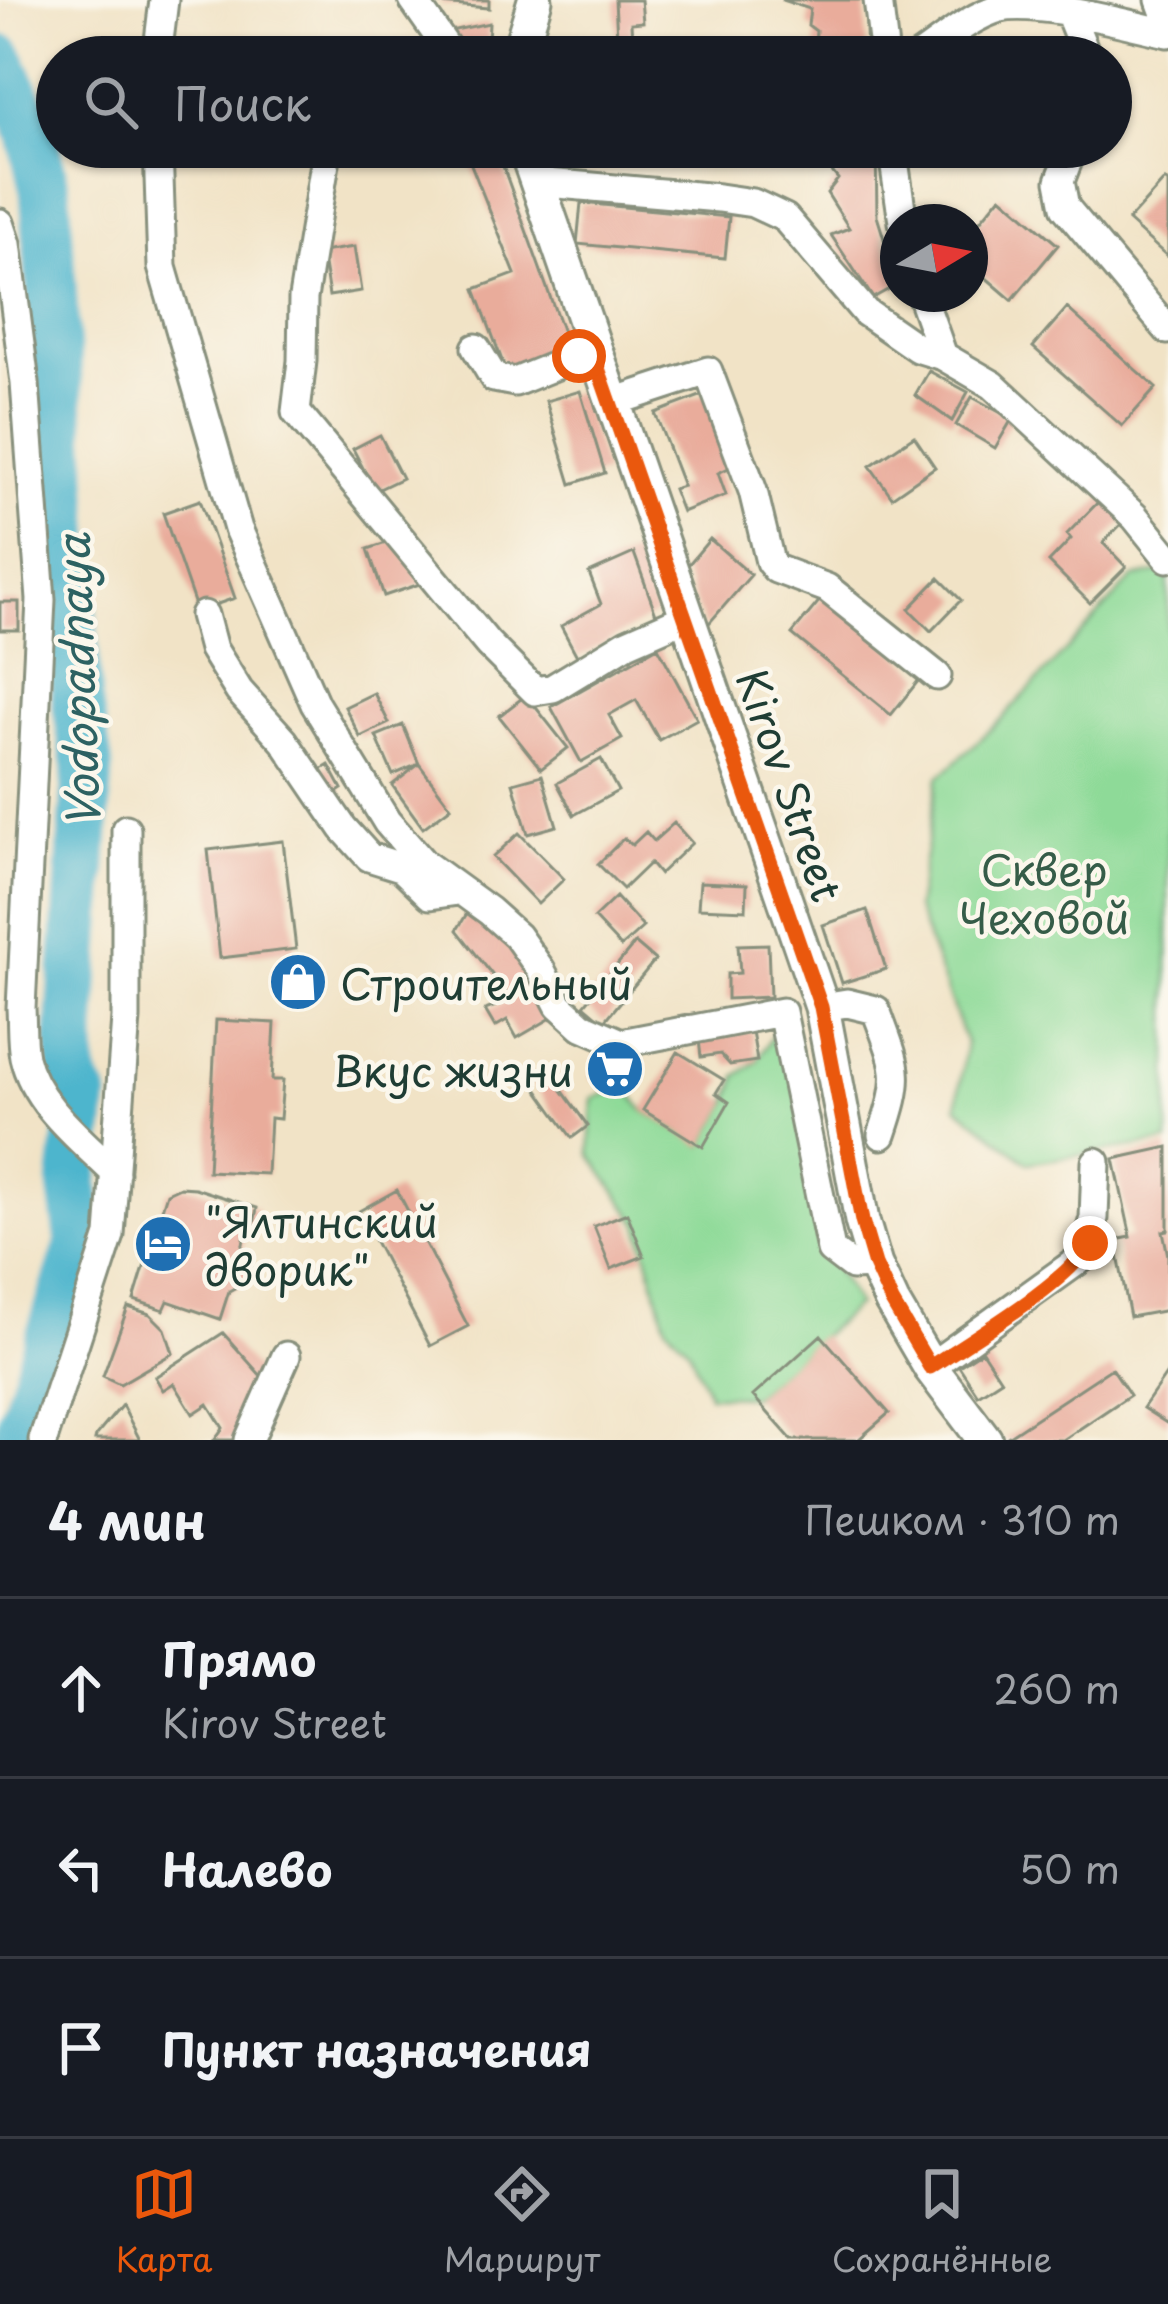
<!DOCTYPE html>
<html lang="ru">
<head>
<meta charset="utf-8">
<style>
	:root { --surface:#171b24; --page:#242831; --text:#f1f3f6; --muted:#9ea1a6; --line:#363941; --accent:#ea580c }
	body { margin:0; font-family:"Playpen Sans",sans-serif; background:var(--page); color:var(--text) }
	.compass { position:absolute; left:880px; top:204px; width:108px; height:108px; border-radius:50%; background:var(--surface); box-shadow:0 3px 9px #0004; rotate:80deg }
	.stop { position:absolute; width:36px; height:36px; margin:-27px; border:9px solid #ea580c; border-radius:50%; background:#fff }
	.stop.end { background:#ea580c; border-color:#fff; box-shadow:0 3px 12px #0008 }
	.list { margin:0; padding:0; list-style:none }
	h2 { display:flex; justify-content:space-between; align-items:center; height:156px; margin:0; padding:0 48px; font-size:51px }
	h2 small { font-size:39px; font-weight:400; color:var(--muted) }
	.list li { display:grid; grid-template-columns:78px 1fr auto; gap:36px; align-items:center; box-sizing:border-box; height:180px; padding:0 48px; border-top:3px solid var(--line) }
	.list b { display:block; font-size:45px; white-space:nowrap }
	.list p { margin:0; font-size:39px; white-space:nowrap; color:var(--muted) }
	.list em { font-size:39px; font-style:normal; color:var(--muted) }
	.icon { flex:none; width:66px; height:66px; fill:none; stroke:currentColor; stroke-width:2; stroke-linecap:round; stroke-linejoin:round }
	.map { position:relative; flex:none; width:1168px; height:1440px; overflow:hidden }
	.search { position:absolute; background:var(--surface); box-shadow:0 3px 9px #0004; left:36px; right:36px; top:36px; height:132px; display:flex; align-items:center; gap:30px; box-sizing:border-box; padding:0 42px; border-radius:66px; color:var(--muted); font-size:45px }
	.sheet { height:696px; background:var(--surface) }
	nav { display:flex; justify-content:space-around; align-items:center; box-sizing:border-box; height:168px; border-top:3px solid var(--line); background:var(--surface); font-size:33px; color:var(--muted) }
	nav a { display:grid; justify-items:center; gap:6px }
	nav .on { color:var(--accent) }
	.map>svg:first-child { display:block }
</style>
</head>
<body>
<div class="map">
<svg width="1168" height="1440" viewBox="0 0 1168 1440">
	<rect width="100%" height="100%" fill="#fbf7ec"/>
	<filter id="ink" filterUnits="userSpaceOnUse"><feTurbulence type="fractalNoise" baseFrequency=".00833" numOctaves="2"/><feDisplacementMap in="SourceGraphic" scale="24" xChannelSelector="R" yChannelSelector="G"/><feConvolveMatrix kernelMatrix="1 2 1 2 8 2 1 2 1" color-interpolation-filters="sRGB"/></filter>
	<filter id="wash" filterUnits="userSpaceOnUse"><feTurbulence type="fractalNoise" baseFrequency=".004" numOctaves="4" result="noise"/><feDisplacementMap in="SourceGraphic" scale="48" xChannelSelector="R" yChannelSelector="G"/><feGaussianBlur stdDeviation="2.7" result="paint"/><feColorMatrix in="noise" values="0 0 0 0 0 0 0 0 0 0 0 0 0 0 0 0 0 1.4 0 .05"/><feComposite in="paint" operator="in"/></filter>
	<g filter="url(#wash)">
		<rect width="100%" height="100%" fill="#f1e3c6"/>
		<path fill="#8eda98" stroke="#568c66" stroke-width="3" d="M1165 571 1168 576V1142L1028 1163 957 1106 966 1043 916 908 938 778 1002 719 1133 578Z
			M772 1036 800 1062 837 1271 857 1305 753 1396 709 1395 689 1349 666 1325 639 1224 590 1154 593 1098 627 1087 643 1110 703 1146 729 1102 737 1076 757 1061Z"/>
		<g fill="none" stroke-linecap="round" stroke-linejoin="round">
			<path stroke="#4eb5cd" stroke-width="51" d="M0 60 31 132 45 190 77 701 88 768 71 1032 72 1079 83 1097 73 1185 81 1243 18 1440"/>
		</g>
		<g id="blocks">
			<path fill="#e9ac9b" d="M441 0H489V8L441 4Z
				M615 0H641L643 22 631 23 633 57H618Z
				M782 0H865L867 57H814L816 31 808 25 810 9Z
				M489 23 487 57H463L445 32Z
				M1018 41 1036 57H1003Z
				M464 147H496L569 349 506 371 475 289 515 274Z
				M644 147H678L676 162 643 158Z
				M812 147H876L877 216 898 284 873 298 831 235 849 228 827 193 838 179Z
				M1165 180 1168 183V257L1128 221Z
				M1001 196 1058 245 1012 300 970 264V233Z
				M581 203 729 217 725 258 577 244Z
				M354 247 361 291 329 296 322 252Z
				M1067 308 1156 388 1122 426 1033 347Z
				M929 371 968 392 952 421 915 395Z
				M580 391 605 473 571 484 546 401Z
				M708 393 735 465 718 473 726 495 682 512 673 489 683 486 655 413Z
				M972 397 1012 419 995 448 956 425Z
				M380 435 402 478 375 491 353 449Z
				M914 436 935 467 892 497 870 466Z
				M1104 496 1127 518 1103 543 1126 567 1090 603 1049 562 1071 539 1067 534Z
				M200 500 235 598 197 611 163 513Z
				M710 539 751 575 705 628 683 571Z
				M395 540 423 583 384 596 368 549Z
				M634 553 656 614 578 658 561 626 601 604 589 573Z
				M939 578 961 600 931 631 909 609Z
				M825 594 923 675 891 715 792 634Z
				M0 602H19V630H0Z
				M658 647 697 719 659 740 636 700 609 715 622 739 581 762 551 707Z
				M374 693 389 723 360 737 345 707Z
				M526 695 568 748 541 769 499 716Z
				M403 725 419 764 393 775 376 736Z
				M601 759 618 791 574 815 557 783Z
				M419 764 451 807 423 828 392 785Z
				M329 765 342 789 328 798 314 774Z
				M542 775 557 826 528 834 513 783Z
				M674 823 692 843 659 874 650 863 623 889 598 864 624 838 632 845 646 832 654 841Z
				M519 833 564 879 538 904 493 857Z
				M283 841 296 949 220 958 208 850Z
				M700 882 747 884 746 910 698 908Z
				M616 897 643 927 621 947 594 918Z
				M469 910 507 934 558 1014 517 1038 507 1020 495 1027 485 1010 512 1000 457 930Z
				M867 910 886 969 842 983 823 925Z
				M635 943 655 960 604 1022 584 1005Z
				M768 944 770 997 727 999V974L740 973 738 945Z
				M216 1020 275 1023 272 1080H283L280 1119 270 1118 267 1174 208 1171Z
				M752 1031 757 1061 730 1065 720 1054 701 1057 699 1040Z
				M598 1050 638 1059 631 1088 591 1078Z
				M678 1052 724 1080 716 1093 729 1102 703 1147 643 1110Z
				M548 1071 588 1126 572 1138 532 1082Z
				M1168 1147V1230L1163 1231 1168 1256V1310L1130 1317 1115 1240 1131 1237 1114 1159Z
				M180 1187 195 1188 257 1208 253 1229H246L242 1249 257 1276 229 1291 220 1319 168 1301 164 1310 134 1300 167 1193Z
				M397 1190 468 1326 430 1346 359 1211Z
				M627 1213 644 1256 611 1269 594 1226Z
				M128 1307 150 1314 165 1329 173 1353 120 1384 103 1376Z
				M223 1333 263 1378 238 1440H214L223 1428 208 1404 193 1414 174 1383 163 1390 155 1377Z
				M821 1335 889 1413 858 1440H792L753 1396Z
				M982 1351 1001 1380 978 1395 959 1366Z
				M1112 1368 1130 1395 1063 1440H1003Z
				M1168 1372V1424L1143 1408Z
				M122 1405 140 1440H95L96 1436Z"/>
		</g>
	</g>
	<g filter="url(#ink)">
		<use href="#blocks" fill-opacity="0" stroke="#88907d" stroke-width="3"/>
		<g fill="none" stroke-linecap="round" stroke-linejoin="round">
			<g stroke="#88907d" stroke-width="33">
				<path id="minor" d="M413 0 453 57
					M878 0 885 57
					M1160 0 1168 22
					M1069 12 1087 57
					M157 57 164 0
					M919 57C944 40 971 16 1000 8 1039 0 1126 24 1168 33
					M158 147 162 267 238 529 315 704 387 822 423 863 489 911 517 936 541 970 559 1005 582 1026 621 1043 782 1012 831 1250 852 1266 875 1265
					M325 147 326 157 303 298 302 361 296 412 488 644 535 691 553 688 627 643 684 618
					M892 147 903 222
					M1073 147 1060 181 1065 207 1168 330
					M535 182 719 198 753 203 785 218 865 312 917 348 943 356 993 385 1135 517 1168 558
					M0 223 7 244 25 383 41 600 21 1008C22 1024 21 1042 24 1057 35 1105 82 1140 115 1173
					M921 294 943 356
					M476 348 494 378 515 382 592 351
					M610 403 708 371 753 491 770 562 776 569 827 588 937 676
					M204 615 213 649 239 691 284 741 343 828 369 857 401 867 430 895 458 891
					M822 1007 847 1003 876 1010C898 1070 903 1073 882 1135
					M930 1367 1083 1257 1094 1218 1096 1162
					M43 1440 110 1235 126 1018V829
					M249 1440 286 1356"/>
			</g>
			<g stroke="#88907d" stroke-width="39">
				<path id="major" d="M518 57 535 0
					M525 147 822 1007 862 1221 875 1265 892 1302 930 1367 985 1440"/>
			</g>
			<use href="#minor" stroke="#fff" stroke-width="27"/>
			<use href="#major" stroke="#fff" stroke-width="33"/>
		</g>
	</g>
	<g fill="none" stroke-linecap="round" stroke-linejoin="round" filter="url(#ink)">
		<path stroke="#ea580c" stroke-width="15" d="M579 356 592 351 821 1007 862 1221 875 1265 892 1302 930 1367C970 1340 1069 1282 1090 1243"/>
	</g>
	<defs>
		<g id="shop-disc" transform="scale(3)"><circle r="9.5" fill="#1f6fb2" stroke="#fbf7ec"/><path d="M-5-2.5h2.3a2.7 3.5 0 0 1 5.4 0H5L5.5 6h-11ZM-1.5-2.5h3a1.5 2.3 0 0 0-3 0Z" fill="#fff"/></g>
		<g id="supermarket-disc" transform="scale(3)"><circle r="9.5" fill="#1f6fb2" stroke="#fbf7ec"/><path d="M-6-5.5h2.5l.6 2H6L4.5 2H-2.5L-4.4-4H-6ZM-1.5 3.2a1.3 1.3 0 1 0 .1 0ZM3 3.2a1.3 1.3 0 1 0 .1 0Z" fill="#fff"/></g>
		<g id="hotel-disc" transform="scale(3)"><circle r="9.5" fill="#1f6fb2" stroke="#fbf7ec"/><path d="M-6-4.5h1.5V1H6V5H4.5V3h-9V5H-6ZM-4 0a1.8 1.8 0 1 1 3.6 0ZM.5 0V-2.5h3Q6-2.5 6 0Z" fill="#fff"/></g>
	</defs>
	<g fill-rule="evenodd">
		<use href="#shop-disc" x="298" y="982"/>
		<use href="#supermarket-disc" x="615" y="1069"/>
		<use href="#hotel-disc" x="163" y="1244"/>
	</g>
	<g text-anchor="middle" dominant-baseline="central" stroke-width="9" stroke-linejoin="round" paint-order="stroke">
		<g font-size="42" fill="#1f3d34" stroke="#fbf7ec">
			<text transform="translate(791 785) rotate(71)">Kirov Street</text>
		</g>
		<g font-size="42" fill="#355c48" stroke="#fbf7ec">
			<text x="1044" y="868">Сквер<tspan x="1044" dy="48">Чеховой</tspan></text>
		</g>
		<g font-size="42" fill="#1f3d34" stroke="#fbf7ec" text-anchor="start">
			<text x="340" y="982">Строительный</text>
			<text x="573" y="1069" text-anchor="end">Вкус жизни</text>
			<text x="205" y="1220">"Ялтинский<tspan x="205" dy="48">дворик"</tspan></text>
		</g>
		<g font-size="45" font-style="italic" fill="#2d6162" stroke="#fbf7ec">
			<text transform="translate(76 681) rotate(-92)">Vodopadnaya</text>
		</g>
	</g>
</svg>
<svg class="compass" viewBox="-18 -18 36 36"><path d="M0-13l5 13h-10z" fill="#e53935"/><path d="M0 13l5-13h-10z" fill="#9ea1a6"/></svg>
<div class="stop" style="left:579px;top:356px"></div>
<div class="stop end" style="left:1090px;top:1243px"></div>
<div class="search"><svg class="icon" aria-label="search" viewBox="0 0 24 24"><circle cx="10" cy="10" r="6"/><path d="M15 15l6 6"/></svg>Поиск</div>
</div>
<section class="sheet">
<h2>4 мин<small>Пешком · 310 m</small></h2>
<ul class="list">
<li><svg class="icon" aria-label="ahead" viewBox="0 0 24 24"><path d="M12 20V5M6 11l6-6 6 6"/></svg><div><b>Прямо</b><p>Kirov Street</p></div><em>260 m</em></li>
<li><svg class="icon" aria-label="left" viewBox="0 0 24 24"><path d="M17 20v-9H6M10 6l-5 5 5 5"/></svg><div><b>Налево</b></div><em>50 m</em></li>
<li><svg class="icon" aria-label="arrive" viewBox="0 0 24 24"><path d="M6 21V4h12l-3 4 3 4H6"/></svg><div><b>Пункт назначения</b></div></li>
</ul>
</section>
<nav>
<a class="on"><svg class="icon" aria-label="map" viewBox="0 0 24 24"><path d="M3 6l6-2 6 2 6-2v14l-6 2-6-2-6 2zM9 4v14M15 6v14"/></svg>Карта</a>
<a><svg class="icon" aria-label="directions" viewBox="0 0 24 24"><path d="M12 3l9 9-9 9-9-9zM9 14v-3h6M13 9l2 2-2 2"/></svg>Маршрут</a>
<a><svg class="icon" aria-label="saved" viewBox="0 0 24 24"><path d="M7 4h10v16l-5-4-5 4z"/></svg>Сохранённые</a>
</nav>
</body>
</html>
